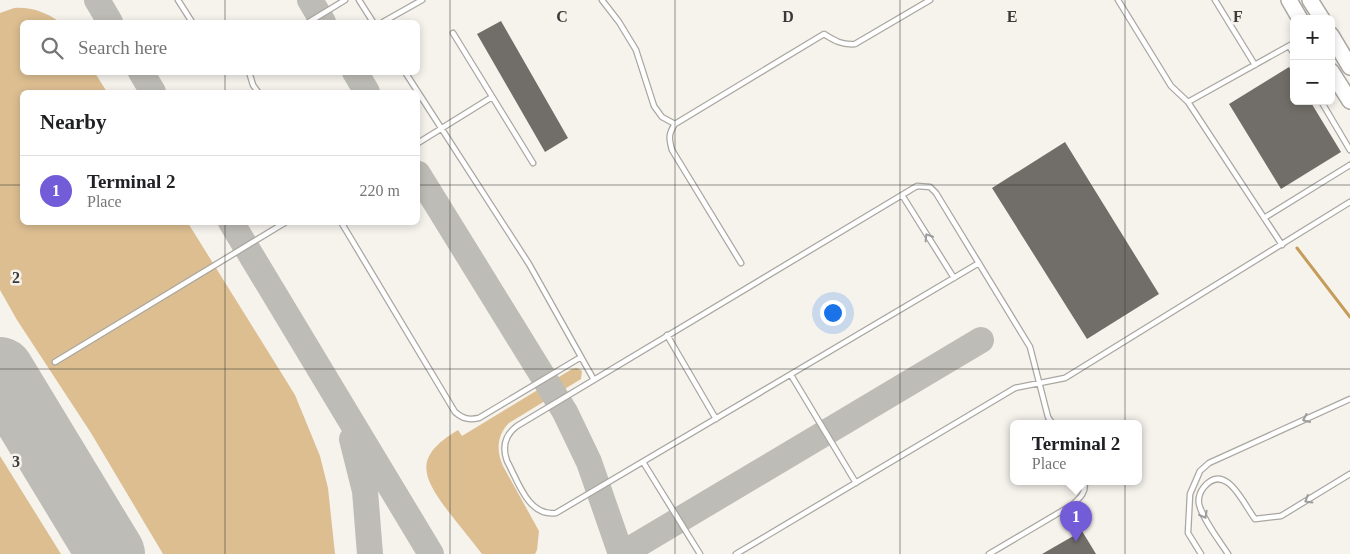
<!DOCTYPE html>
<html lang="en">
<head>
<meta charset="utf-8">
<style>
	:root { --surface:#fff; --page:#f2f2f2; --text:#202124; --muted:#757577; --line:#e0e0e0; --accent:#725cd7 }
	body { margin:0; font-family:Georgia,serif; background:var(--page); color:var(--text) }
	.controls { position:absolute; right:15px; top:15px; display:grid; overflow:hidden; border-radius:8px; box-shadow:0 2px 8px #0003 }
	.controls button { width:45px; height:45px; display:grid; place-items:center; padding:0; border:0; border-bottom:1px solid var(--line); background:var(--surface); color:var(--text); font:25px sans-serif }
	.you { position:absolute; left:832px; top:312px; width:18px; height:18px; margin:-12px; border:4px solid #fff; border-radius:50%; background:#1a73e8; box-shadow:0 0 0 8px #1a73e833 }
	.badge { display:grid; place-items:center; width:32px; height:32px; border-radius:50%; background:var(--accent); color:#fff; font-size:16px; font-weight:700 }
	.pin { position:absolute; translate:-50% -41px; filter:drop-shadow(0 1px 2px #0008) }
	.pin::after { content:''; position:absolute; top:26px; width:18px; height:15px; background:inherit; clip-path:polygon(0 0,100% 0,50% 100%) }
	.popup { position:absolute; left:1010px; top:420px; width:132px; height:65px; box-sizing:border-box; display:grid; place-content:center; border-radius:8px; background:var(--surface); filter:drop-shadow(0 1px 4px #0005); font-size:16px; white-space:nowrap; color:var(--muted) }
	.popup b { font-size:19px; color:var(--text) }
	.popup::after { content:''; position:absolute; left:50%; top:100%; margin-left:-10px; border:10px solid transparent; border-top-color:var(--surface) }
	.list { margin:0; padding:0; list-style:none }
	h2 { display:flex; justify-content:space-between; align-items:center; height:65px; margin:0; padding:0 20px; font-size:21px }
	h2 small { font-size:16px; font-weight:400; color:var(--muted) }
	.list li { display:grid; grid-template-columns:32px 1fr auto; gap:15px; align-items:center; box-sizing:border-box; height:70px; padding:0 20px; border-top:1px solid var(--line) }
	.list b { display:block; font-size:19px; white-space:nowrap }
	.list p { margin:0; font-size:16px; white-space:nowrap; color:var(--muted) }
	.list em { font-size:16px; font-style:normal; color:var(--muted) }
	.icon { flex:none; width:28px; height:28px; fill:none; stroke:currentColor; stroke-width:2; stroke-linecap:round; stroke-linejoin:round }
	.map { position:relative; flex:none; width:1350px; height:554px; overflow:hidden }
	.search { position:absolute; background:var(--surface); box-shadow:0 2px 8px #0003; left:20px; top:20px; width:400px; height:55px; display:flex; align-items:center; gap:12px; box-sizing:border-box; padding:0 18px; border-radius:8px; color:var(--muted); font-size:19px }
	.panel { position:absolute; background:var(--surface); box-shadow:0 2px 8px #0003; left:20px; top:90px; width:400px; height:135px; border-radius:8px }
	.map>svg:first-child { display:block }
</style>
</head>
<body>
<div class="map">
<svg width="1350" height="554" viewBox="0 0 1350 554">
	<rect width="100%" height="100%" fill="#f6f3ed"/>
	<path fill="#dcbe91" d="M14 8C32 7 45 12 60 22H22V72L95 73 107 92H22V222L188 223 295 395 320 456 328 488 335 554H163L91 433 17 320 0 290V13Z
		M577 368 582 371 581 379 509 423C497 435 496 451 503 466L539 531 537 550 535 554H482C471 540 459 525 448 511 420 474 415 456 458 430L462 436 572 369Z
		M0 456 61 554H0Z"/>
	<g fill="none" stroke-linecap="round" stroke-linejoin="round">
		<path stroke="#c59c5a" stroke-width="3" d="M1297 248 1350 317"/>
		<path stroke="#bebcb6" stroke-width="26" d="M97 0 110 22
			M310 0 323 22
			M141 72 153 92
			M355 72 367 92
			M418 174 565 412 589 462 621 554
			M231 222 431 554
			M352 439 365 491 370 554
			M622 554 981 340"/>
		<path stroke="#bebcb6" stroke-width="68" d="M0 371 111 554"/>
	</g>
	<path fill="#716e69" d="M501 21 568 138 545 152 477 34Z
		M1289 67 1294 75V101H1310L1341 152 1281 189 1229 104Z
		M1065 142 1159 294 1087 339 992 188Z
		M1082 531 1096 554H1042Z"/>
	<g fill="none" stroke-linecap="round" stroke-linejoin="round">
		<g stroke="#aaa6a1" stroke-width="7">
			<path id="lane" d="M178 0 192 22
				M359 0 373 22
				M602 0 619 22 636 50 654 106 662 117 675 124
				M1118 0 1171 86 1188 102 1282 245
				M1215 0 1255 65
				M309 22 345 0
				M383 22 422 0
				M453 33 533 163
				M1289 46 1294 54
				M249 72 253 85 258 92
				M405 72 529 264 594 380
				M1321 101 1350 150
				M1188 102 1294 43
				M418 143 492 97
				M902 195 954 278
				M1264 218 1350 165
				M341 222 455 412C463 419 469 420 479 418L581 357
				M741 263 672 150C669 139 668 134 675 124L824 34C835 41 842 45 855 44L930 0
				M979 263 556 513C528 517 518 481 507 461 502 447 505 435 517 426L917 186 930 187 936 193 1030 347 1048 417 1052 423
				M667 335 716 419
				M55 362 286 222
				M791 375 856 483
				M643 462 700 554
				M736 554 1015 388 1065 378 1350 202
				M989 554 1072 505C1080 498 1087 492 1084 481
				M1201 554 1188 533 1190 494 1200 471 1209 463 1350 399
				M1228 554C1219 540 1203 520 1199 504 1198 498 1200 492 1204 487 1226 461 1244 505 1255 519L1281 516 1350 474"/>
		</g>
		<g stroke="#aaa6a1" stroke-width="18">
			<path id="highway" d="M1289 0 1300 19
				M1310 0 1322 19
				M1331 35 1350 67
				M1331 71 1350 101"/>
		</g>
		<use href="#lane" stroke="#fff" stroke-width="4.5"/>
		<use href="#highway" stroke="#fff" stroke-width="15"/>
	</g>
	<defs><path id="oneway-chevron" d="M-2-3.5L2.5 0L-2 3.5" fill="none" stroke-width="1.6" stroke-linecap="round" stroke-linejoin="round" transform="scale(1.25)"/></defs>
	<g stroke="#9d9c9c">
		<use href="#oneway-chevron" transform="translate(928 237) rotate(-122)"/>
		<use href="#oneway-chevron" transform="translate(1306 419) rotate(156)"/>
		<use href="#oneway-chevron" transform="translate(1308 500) rotate(149)"/>
		<use href="#oneway-chevron" transform="translate(1204 515) rotate(61)"/>
	</g>
	<path fill="none" stroke="#3b3a38" stroke-width="1" stroke-opacity="0.55" d="M225 0V22M450 0V554M675 0V554M900 0V554M1125 0V554M225 72V92M0 185H22M418 185H1350M225 222V554M0 369H1350"/>
	<g font-size="16" text-anchor="middle" font-weight="bold" fill="#3b3a38" stroke="#f6f3ed" stroke-width="5" stroke-linejoin="round" paint-order="stroke">
		<text x="562" y="22">C</text>
		<text x="788" y="22">D</text>
		<text x="1012" y="22">E</text>
		<text x="1238" y="22">F</text>
		<text x="16" y="283">2</text>
		<text x="16" y="467">3</text>
	</g>
</svg>
<div class="controls">
<button>+</button>
<button>−</button>
</div>
<div class="you"></div>
<div class="pin badge" style="left:1076px;top:542px">1</div>
<div class="popup"><b>Terminal 2</b>Place</div>
<div class="search"><svg class="icon" aria-label="search" viewBox="0 0 24 24"><circle cx="10" cy="10" r="6"/><path d="M15 15l6 6"/></svg>Search here</div>
<section class="panel">
<h2>Nearby<small></small></h2>
<ul class="list">
<li><span class="badge">1</span><div><b>Terminal 2</b><p>Place</p></div><em>220 m</em></li>
</ul>
</section>
</div>
</body>
</html>
